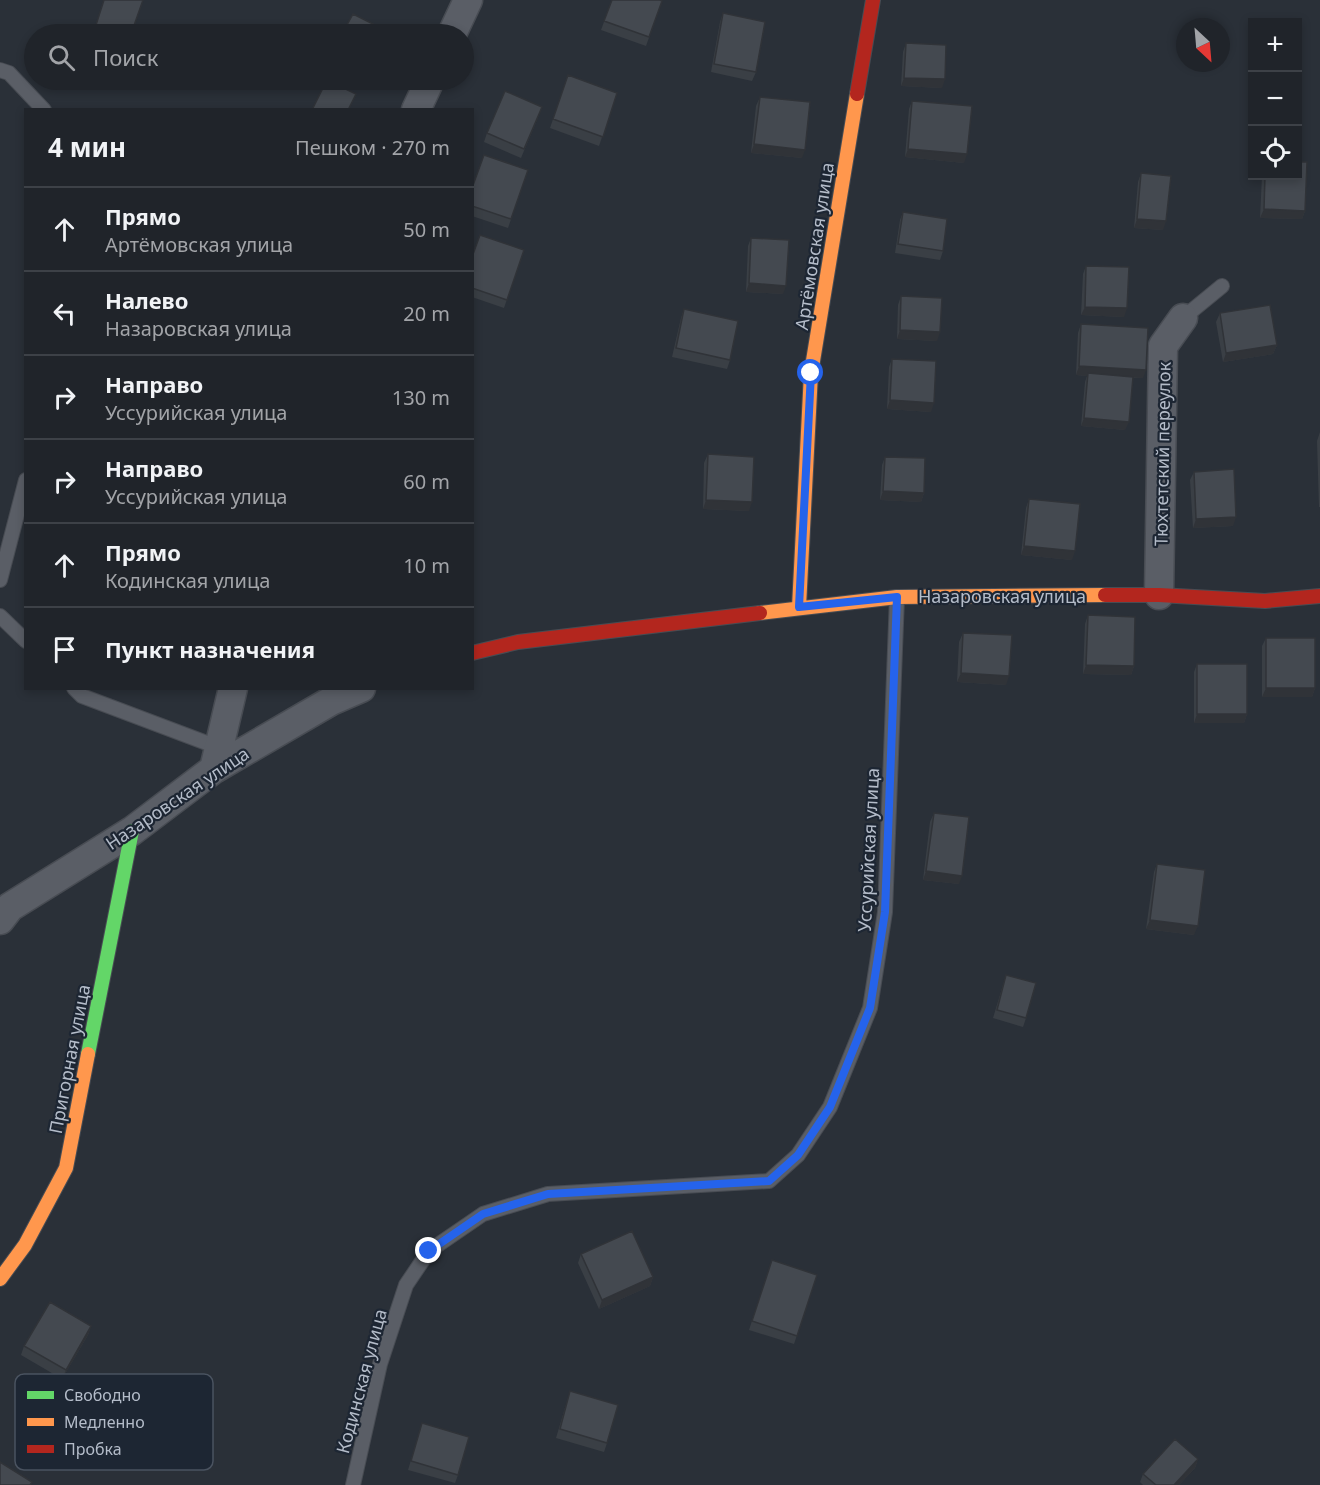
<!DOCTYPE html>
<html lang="ru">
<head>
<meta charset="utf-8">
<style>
	:root { --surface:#20242a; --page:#2d3036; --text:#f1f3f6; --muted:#a2a4a8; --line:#3d4147 }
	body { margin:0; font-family:"Noto Sans",sans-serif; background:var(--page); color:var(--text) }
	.controls { position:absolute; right:18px; top:18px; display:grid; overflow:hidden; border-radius:0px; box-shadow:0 3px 9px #0003 }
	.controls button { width:54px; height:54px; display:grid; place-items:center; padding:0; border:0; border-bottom:2px solid var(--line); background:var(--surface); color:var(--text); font:30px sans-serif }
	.compass { position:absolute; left:1176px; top:18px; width:54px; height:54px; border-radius:50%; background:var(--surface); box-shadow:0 3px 9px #0003; rotate:154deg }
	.stop { position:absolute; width:18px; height:18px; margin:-14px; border:4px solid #2563eb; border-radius:50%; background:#fff }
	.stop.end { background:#2563eb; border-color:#fff; box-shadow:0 2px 6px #0008 }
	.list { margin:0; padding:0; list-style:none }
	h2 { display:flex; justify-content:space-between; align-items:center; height:78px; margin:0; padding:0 24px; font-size:26px }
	h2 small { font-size:20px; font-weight:400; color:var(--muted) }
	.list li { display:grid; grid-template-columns:39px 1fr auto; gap:18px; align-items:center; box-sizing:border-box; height:84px; padding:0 24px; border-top:2px solid var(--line) }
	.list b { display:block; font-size:22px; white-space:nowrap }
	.list p { margin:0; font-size:20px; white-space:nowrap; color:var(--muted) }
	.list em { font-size:20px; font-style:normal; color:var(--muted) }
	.icon { flex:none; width:33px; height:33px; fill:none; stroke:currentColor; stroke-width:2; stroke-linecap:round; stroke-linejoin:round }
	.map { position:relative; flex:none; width:1320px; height:1485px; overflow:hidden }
	.search { position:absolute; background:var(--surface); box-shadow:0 3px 9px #0003; left:24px; top:24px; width:450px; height:66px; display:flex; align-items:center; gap:15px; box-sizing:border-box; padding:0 21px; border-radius:33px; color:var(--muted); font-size:22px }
	.panel { position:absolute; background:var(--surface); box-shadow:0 3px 9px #0003; left:24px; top:108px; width:450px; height:582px; border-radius:0px }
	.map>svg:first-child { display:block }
</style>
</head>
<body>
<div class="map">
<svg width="1320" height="1485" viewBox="0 0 1320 1485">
	<rect width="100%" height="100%" fill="#2a3038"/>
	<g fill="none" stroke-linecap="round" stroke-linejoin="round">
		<g stroke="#484c53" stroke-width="16">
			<path id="lane" d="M0 70 9 73 44 110
				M1183 318 1222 286
				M0 580 26 480
				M0 616 26 641
				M74 688 82 696 220 748
				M353 1485 380 1364 406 1285 429 1251 483 1214 548 1194 769 1181 798 1155 830 1107 870 1008 885 912 897 597"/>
		</g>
		<g stroke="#484c53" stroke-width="31">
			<path id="street" d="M452 34 468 0
				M416 110 430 80
				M1159 595 1163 346 1183 318
				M214 769 233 688
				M0 920 10 907 132 831 214 769 331 701 361 688"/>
		</g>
		<g stroke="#484c53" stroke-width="16">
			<path id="fast" d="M88 1054 132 831"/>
		</g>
		<g stroke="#484c53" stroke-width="16">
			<path id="slow" d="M799 607 811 373 857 94
				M760 613 897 597 1105 595
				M0 1279 25 1245 66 1168 88 1054"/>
		</g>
		<g stroke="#484c53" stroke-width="16">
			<path id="jam" d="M857 94 873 0
				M1105 595H1159L1265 601 1320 596
				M472 653 518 642 760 613"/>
		</g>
		<use href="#lane" stroke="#5a5e66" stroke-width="14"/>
		<use href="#street" stroke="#5a5e66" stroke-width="28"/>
		<use href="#fast" stroke="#63d668" stroke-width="14"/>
		<use href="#slow" stroke="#ff974d" stroke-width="14"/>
		<use href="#jam" stroke="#b3261e" stroke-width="14"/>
	</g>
	<path fill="#3a3f45" d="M104 0 131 34H96L93 33Z
		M612 0 662 1 646 46 601 30Z
		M723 13 756 72 752 81 711 72 720 22Z
		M906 43 942 88 901 86 903 52Z
		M568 75 617 93 599 146 550 128Z
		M760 97 802 158 751 153 756 106Z
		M912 101 964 163 905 157 909 109Z
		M539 115 521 158 484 142 487 133Z
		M528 170 508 228 472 216V188Z
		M1141 173 1163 230 1134 228 1138 182Z
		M1262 176H1298L1305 211 1302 219 1260 218Z
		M903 212 943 251 940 260 895 253 900 220Z
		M751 238 783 294 746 292 748 246Z
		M524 250 504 308 472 297V256Z
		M1086 266 1124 317 1081 315 1083 274Z
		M901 296 937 341 897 339 898 305Z
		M684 309 730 360 727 369 672 357 681 318Z
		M1220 313 1277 345 1273 354 1223 362 1216 322Z
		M1081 324 1143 378H1132L1125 430 1081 426 1085 382 1087 376 1076 375 1078 333Z
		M892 359 931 412 887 409 889 367Z
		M1320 432V507H1319L1317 441Z
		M708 454 749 511 703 509 704 463Z
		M885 457 924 493 921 502 880 500 882 465Z
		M1194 472 1233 526 1193 528 1190 480Z
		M1029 499 1072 560 1021 555 1026 508Z
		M1088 615 1134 666 1131 675 1083 674 1085 624Z
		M963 633 1006 685 957 682 959 642Z
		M1266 638 1315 688 1312 697H1262V646Z
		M1197 664 1247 714 1244 723H1194V672Z
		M934 813 959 884 923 880 930 822Z
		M1157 864 1194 935 1146 929 1154 872Z
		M1006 975 1026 1018 1023 1027 993 1018Z
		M581 1254 653 1277 650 1286 599 1309 578 1263Z
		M772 1260 817 1275 794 1344 749 1330Z
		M91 1326 88 1335 62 1379 21 1355 24 1346Z
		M163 1389 199 1441 196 1449 148 1436Z
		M570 1391 607 1443 604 1452 556 1438Z
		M422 1423 458 1475 455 1483 408 1470Z
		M1198 1459 1195 1468 1179 1485H1143L1140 1482 1143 1474Z"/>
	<path fill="#303338" d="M904 78 945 79 942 88 901 86Z
		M754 144 805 150 802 158 751 153Z
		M908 149 967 154 964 163 905 157Z
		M1264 209 1305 211 1302 219 1260 218Z
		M1137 219 1166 221 1163 230 1134 228Z
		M749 283 786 286 783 294 746 292Z
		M1085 307 1127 308 1124 317 1081 315Z
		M900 330 940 332 937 341 897 339Z
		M1277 345 1273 354 1223 362 1226 353Z
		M1079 366 1146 370 1143 378 1088 376V373L1087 376 1076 375Z
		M890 400 934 403 931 412 887 409Z
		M1084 418 1129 422 1125 430 1081 426Z
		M883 491 924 493 921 502 880 500Z
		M706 500 752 502 749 511 703 509Z
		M1236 517 1233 526 1193 528 1196 519Z
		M1024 546 1075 551 1072 560 1021 555Z
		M1086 665 1134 666 1131 675 1083 674Z
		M961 673 1009 676 1006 685 957 682Z
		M1266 688H1315L1312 697H1262Z
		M1197 714H1247L1244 723H1194Z
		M926 871 962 876 959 884 923 880Z
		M1150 920 1198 926 1194 935 1146 929Z
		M653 1277 650 1286 599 1309 602 1300Z
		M91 1326 88 1335 62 1379 66 1370Z
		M1198 1459 1195 1468 1179 1485H1174Z"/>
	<path fill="#444950" stroke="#303338" stroke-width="1.5" d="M104 0H143L131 34H126L96 25Z
		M612 0H660L662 1 649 37 604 21Z
		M723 13 765 22 756 72 714 64Z
		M353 14 387 31 385 34H342Z
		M906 43 946 45 945 79 904 78Z
		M568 75 617 93 603 137 553 119Z
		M327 80 356 94 348 110H312Z
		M505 91 542 107 524 149 487 133Z
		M760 97 810 102 805 150 754 144Z
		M912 101 972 106 967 154 908 149Z
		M484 155 528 170 511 219 472 206V188Z
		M1298 162H1307L1305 211 1264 209 1265 176H1298Z
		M1141 173 1171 176 1166 221 1137 219Z
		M903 212 947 219 943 251 898 244Z
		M480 235 524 250 507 300 472 288V257Z
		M751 238 789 240 786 286 749 283Z
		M1086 266 1129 267 1127 308 1085 307Z
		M901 296 942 298 940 332 900 330Z
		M1270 305 1277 345 1226 353 1220 313Z
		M684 309 738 321 730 360 676 348Z
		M1081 324 1148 328 1146 370 1079 366Z
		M892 359 936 361 934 403 890 400Z
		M1088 373 1133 377 1129 422 1084 418Z
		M708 454 754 457 752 502 706 500Z
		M885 457 925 458 924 493 883 491Z
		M1234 469 1236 517 1196 519 1194 472Z
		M1029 499 1080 504 1075 551 1024 546Z
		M1088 615 1135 617 1134 666 1086 665Z
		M963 633 1012 635 1009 676 961 673Z
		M1266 638H1315V688H1266Z
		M1197 664H1247V714H1197Z
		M934 813 969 817 962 876 926 871Z
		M1157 864 1205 870 1198 926 1150 920Z
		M1006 975 1036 983 1026 1018 997 1010Z
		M632 1231 653 1277 602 1300 581 1254Z
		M772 1260 817 1275 797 1336 752 1321Z
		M50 1302 91 1326 66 1370 24 1346Z
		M570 1391 618 1405 607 1443 560 1429Z
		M422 1423 469 1437 458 1475 411 1461Z
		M1175 1439 1198 1459 1174 1485H1156L1143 1474Z
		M0 1462 32 1482 30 1485H0Z"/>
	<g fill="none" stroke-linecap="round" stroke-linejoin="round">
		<path stroke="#2563eb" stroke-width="8" d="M429 1251 483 1214 548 1194 769 1181 798 1155 830 1107 870 1008 885 912 897 597 799 607 811 373"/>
	</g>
	<g text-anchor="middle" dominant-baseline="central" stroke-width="4.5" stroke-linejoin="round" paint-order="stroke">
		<g font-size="18" fill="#b4bcc9" stroke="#1d2633">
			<text transform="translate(814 246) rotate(-81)">Артёмовская улица</text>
			<text transform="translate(1162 454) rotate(-89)">Тюхтетский переулок</text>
			<text x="1002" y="596">Назаровская улица</text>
			<text transform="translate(177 798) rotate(-34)">Назаровская улица</text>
			<text transform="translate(868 850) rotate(-87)">Уссурийская улица</text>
			<text transform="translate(69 1059) rotate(-79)">Пригорная улица</text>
			<text transform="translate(361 1381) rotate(-75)">Кодинская улица</text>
		</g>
	</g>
	<rect x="15" y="1374" width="198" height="96" rx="9" fill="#1d2633" stroke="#4a5360" stroke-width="1.5"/>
	<rect x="27" y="1391" width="27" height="8" fill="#63d668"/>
	<rect x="27" y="1418" width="27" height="8" fill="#ff974d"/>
	<rect x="27" y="1445" width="27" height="8" fill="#b3261e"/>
	<g font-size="16" fill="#b4bcc9">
		<text x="64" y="1401">Свободно</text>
		<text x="64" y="1428">Медленно</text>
		<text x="64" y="1455">Пробка</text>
	</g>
</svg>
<div class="controls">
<button>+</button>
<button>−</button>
<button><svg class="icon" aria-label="locate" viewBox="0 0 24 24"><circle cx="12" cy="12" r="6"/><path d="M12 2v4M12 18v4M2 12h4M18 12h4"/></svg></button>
</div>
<svg class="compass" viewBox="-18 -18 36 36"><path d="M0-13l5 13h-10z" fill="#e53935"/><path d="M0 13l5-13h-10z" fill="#a2a4a8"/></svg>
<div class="stop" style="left:811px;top:373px"></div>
<div class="stop end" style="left:429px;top:1251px"></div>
<div class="search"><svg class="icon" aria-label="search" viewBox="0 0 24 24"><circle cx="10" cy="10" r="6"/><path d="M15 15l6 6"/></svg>Поиск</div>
<section class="panel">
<h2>4 мин<small>Пешком · 270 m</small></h2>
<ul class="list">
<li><svg class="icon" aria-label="ahead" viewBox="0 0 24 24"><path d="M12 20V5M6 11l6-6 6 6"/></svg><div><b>Прямо</b><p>Артёмовская улица</p></div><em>50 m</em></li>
<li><svg class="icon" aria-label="left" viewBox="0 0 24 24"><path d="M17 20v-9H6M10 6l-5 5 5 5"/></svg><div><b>Налево</b><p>Назаровская улица</p></div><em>20 m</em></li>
<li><svg class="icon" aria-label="right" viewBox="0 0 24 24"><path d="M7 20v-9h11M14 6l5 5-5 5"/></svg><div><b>Направо</b><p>Уссурийская улица</p></div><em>130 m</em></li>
<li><svg class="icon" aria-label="right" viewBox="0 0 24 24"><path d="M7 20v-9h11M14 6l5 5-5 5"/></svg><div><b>Направо</b><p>Уссурийская улица</p></div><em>60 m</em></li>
<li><svg class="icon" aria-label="ahead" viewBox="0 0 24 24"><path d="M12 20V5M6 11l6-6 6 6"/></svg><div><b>Прямо</b><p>Кодинская улица</p></div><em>10 m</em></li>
<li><svg class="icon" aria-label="arrive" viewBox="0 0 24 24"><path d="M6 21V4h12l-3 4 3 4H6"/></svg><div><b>Пункт назначения</b></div></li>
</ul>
</section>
</div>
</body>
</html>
